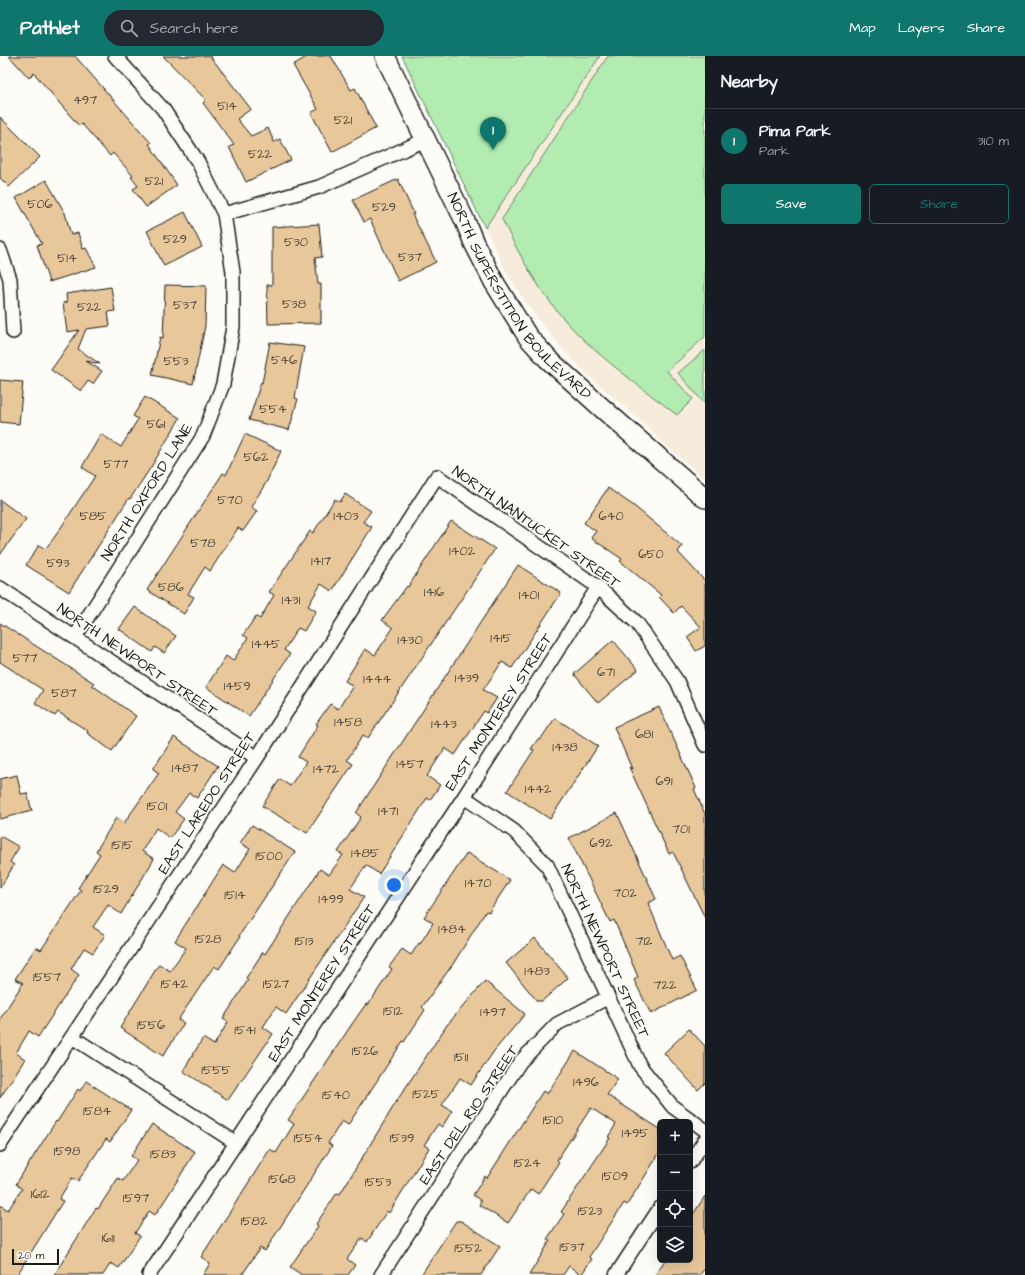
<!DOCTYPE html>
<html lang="en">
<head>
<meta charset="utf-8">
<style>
	:root { --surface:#171b24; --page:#242831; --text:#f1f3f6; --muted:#9ea1a6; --line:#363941; --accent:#0f766e }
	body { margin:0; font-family:"Architects Daughter",sans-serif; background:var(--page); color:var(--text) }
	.controls { position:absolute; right:12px; bottom:12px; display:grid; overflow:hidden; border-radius:6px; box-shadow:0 4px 16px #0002 }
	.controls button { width:36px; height:36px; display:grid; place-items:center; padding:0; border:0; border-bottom:1px solid var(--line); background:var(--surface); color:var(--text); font:20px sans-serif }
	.scale { position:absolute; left:12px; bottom:10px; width:47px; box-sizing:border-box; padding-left:4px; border:2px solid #1c1c1c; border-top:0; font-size:11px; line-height:14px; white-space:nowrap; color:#1c1c1c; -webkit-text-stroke:3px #fdfcf7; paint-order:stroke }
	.you { position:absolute; left:394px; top:829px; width:14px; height:14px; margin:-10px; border:3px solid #fff; border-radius:50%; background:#1a73e8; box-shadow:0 0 0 6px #1a73e833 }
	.badge { display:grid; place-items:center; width:26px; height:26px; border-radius:50%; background:var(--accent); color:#fff; font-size:13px; font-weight:700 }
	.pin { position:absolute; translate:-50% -33px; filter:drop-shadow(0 1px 2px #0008) }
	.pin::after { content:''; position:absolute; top:21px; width:14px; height:12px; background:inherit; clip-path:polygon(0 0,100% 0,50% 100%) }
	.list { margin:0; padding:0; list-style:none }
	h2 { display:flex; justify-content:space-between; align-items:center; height:52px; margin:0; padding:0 16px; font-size:17px }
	h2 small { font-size:13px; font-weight:400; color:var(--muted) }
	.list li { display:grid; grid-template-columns:26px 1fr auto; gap:12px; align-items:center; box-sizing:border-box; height:64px; padding:0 16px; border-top:1px solid var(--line) }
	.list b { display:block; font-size:15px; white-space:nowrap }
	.list p { margin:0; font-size:13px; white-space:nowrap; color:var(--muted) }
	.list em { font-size:13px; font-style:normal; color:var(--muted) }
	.actions { display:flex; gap:8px; padding:12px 16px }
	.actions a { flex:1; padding:9px 0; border:1px solid var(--accent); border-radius:6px; text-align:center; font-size:14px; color:var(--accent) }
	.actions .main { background:var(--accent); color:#fff }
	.icon { flex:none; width:22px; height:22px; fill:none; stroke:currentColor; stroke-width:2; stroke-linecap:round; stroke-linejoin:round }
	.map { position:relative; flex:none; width:705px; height:1219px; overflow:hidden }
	header { display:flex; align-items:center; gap:24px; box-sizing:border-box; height:56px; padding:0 20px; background:var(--accent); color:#fff }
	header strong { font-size:19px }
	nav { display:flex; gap:22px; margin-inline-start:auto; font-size:14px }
	.search { width:280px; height:36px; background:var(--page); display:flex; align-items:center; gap:10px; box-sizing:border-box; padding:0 14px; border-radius:22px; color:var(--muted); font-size:15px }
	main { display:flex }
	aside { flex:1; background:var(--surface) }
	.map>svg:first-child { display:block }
</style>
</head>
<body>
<header>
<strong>Pathlet</strong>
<div class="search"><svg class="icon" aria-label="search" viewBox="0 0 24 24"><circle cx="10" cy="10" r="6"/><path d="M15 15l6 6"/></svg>Search here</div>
<nav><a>Map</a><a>Layers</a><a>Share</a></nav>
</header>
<main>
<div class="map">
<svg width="705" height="1219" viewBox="0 0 705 1219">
	<rect width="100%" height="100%" fill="#fdfcf7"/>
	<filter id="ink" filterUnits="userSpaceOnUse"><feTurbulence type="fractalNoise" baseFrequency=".025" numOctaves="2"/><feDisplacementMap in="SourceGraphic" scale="8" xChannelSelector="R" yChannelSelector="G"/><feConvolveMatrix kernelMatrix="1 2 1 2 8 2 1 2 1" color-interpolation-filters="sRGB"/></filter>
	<g filter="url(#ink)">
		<path fill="#f7ecdb" d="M600 0H705V423L669 392 636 361 592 323 563 294 532 256 509 221 485 172Z"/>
		<path fill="#b2ecb1" stroke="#678466" d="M402 0H600L485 172Z
			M608 0H705V281L667 315 693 343 677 359C641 331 602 304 570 270 541 239 520 201 502 163Z
			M705 294V348L678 317Z"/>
		<path fill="#e8c79a" stroke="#1c1c1c" d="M9 0H75L151 87 149 88 177 129 146 151 133 133 138 130 131 121 133 120 113 97 110 100 82 68 79 70 34 17 29 22Z
			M163 0H210L251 53 237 63 251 80 268 72 274 86 280 83 291 104 246 126 229 91 234 89 203 47 206 44Z
			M308 0H331L351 34 355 32 376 72 332 96 311 57 318 53 293 9Z
			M0 61 40 101 9 131 0 122Z
			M398 123 414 158H412L436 206 398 225 370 163 364 166 353 144Z
			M46 124 65 157 71 179 78 177 83 193 86 192 96 211 49 226 37 189 42 188 16 142Z
			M185 156 202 191 164 210 147 175Z
			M319 168 322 201 315 202 318 228H321V267L268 268 267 229H272V171Z
			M165 229 206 230 205 270 193 328 152 319 160 281 163 282Z
			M111 231 115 255 108 256 110 270 86 273 78 293 100 308 86 305 102 315 93 328 88 325 81 335 51 314 79 274 67 276 63 247 67 246 66 238Z
			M270 286 304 291 295 342 298 343 289 374 249 364 261 326 262 327Z
			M0 324 23 326 19 368 0 366Z
			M145 341 180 362 151 411 130 443 129 442 69 536 26 509 39 489 45 493 54 482 95 420 82 411 101 378 121 391 138 363 133 360Z
			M245 378 281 395 267 425 251 451 257 455 243 475 238 472 210 515 205 511 188 538 194 541 184 558 147 534 223 417 226 419Z
			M608 432 634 450 682 490 678 496 705 525V590L696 595 687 581 701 571 681 550 674 557 659 541 661 539 620 505 622 503 591 482 596 475 584 467Z
			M345 438 371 455 363 466 372 471 332 535 321 528 308 550 316 555 304 575 298 572 284 594 290 598 249 660 206 631 226 600 233 605 248 582 243 579 256 560 260 563 274 539 269 536 310 475 313 477 335 443 340 446Z
			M0 444 26 463 0 499Z
			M451 465 495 493 368 682 363 679 347 704 353 708 307 777 262 750 280 723 290 730 306 706 298 701 318 669 316 668 330 648 338 653 353 630 345 625 365 593 375 599 393 572 382 564 407 530 408 531Z
			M518 509 561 537 512 612 502 606 483 634 497 642 487 657 484 655 455 699 445 692 427 720 440 729 430 744 427 742 379 818 366 809 350 833 364 841 286 958 276 951 263 971 273 978 228 1044 183 1015 203 982 214 989 228 966 223 963 248 924 246 922 263 896 265 898 320 813 329 819 343 799 338 796 361 761 356 757Z
			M135 551 176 580 164 597 155 591 152 596 119 573Z
			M0 567 94 627 92 629 136 660 112 695 87 677 88 675 58 656 55 660 35 647 43 634 0 606Z
			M613 584 638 614 598 647 574 618Z
			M659 651 696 732 694 733 705 758V862L673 796 669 798 629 711 632 713 614 671Z
			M555 662 598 690 550 763 507 735 534 694 531 693 538 683 540 684Z
			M174 681 218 710 197 742 189 737 175 756 184 763 170 782 156 772 142 795 154 803 121 858 108 849 93 871 105 879 93 897 84 892 71 913 79 919 38 981 29 975 16 997 25 1003 0 1042V963L23 927 15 923 36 891 41 894 81 834 78 832 100 798 96 795 116 762 124 767 159 717 153 713Z
			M17 719 21 738 27 737 32 755 0 763V723Z
			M617 757 656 843 648 847 672 904 680 900 697 934 651 958 634 924 638 921 614 864 610 866 569 782Z
			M252 769 295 796 239 880 240 881 219 913 214 910 178 964 184 967 163 1000 120 972 159 908 170 915 186 892 175 885 223 809 235 817 250 793 240 787Z
			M0 780 19 791 10 806 14 809 0 832Z
			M467 797 510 824 489 856 486 855 453 908 422 951 425 954 404 986 403 985 348 1069 342 1065 328 1087 332 1090 265 1195 260 1192 242 1219H203L210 1207 201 1201 270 1093 276 1097 294 1068 288 1064 354 965 366 948 368 949 392 913 389 911 402 893 411 899 419 887 420 888 433 867 424 861Z
			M535 882 568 922 542 945H537L506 907Z
			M485 925 525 958 494 995 471 1029 460 1022 442 1049 452 1055 442 1071 438 1068 424 1089 429 1092 389 1157 387 1155 367 1186 362 1182 347 1203 355 1209 348 1219H302L290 1211 318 1170 316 1168 337 1137 340 1138 398 1043 447 969Z
			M689 973 705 990V1027L698 1034 664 997Z
			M575 995 618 1023 607 1039 660 1073V1096L627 1149 624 1147 589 1201 592 1203 581 1219 569 1210 563 1219H529L550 1185 547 1183 564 1158 561 1156 610 1082 608 1081 616 1068 591 1052 557 1104 559 1106 538 1138 531 1133 508 1167 479 1149 481 1145 473 1139 485 1120 487 1122 543 1035 547 1038Z
			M86 1025 131 1054 110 1086 106 1083 78 1125 72 1122 59 1143 63 1145 17 1219H0V1149L8 1154 22 1133 16 1128 56 1065 57 1066 78 1033 80 1035Z
			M152 1068 195 1096 167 1141 155 1159 149 1155 135 1177 140 1180 119 1212 111 1207 103 1219H54L96 1152 98 1153 118 1122 123 1125 137 1104 131 1100Z
			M705 1140V1212L700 1219H655L665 1204H690V1163Z
			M456 1165H461L500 1190 481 1219H421Z"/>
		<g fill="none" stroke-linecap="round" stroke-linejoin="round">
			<g stroke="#1c1c1c" stroke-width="16">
				<path id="street" d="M224 158 319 131 425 84
					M0 194 10 223 13 276
					M0 532 257 702
					M75 581 203 380 223 328 233 271V216L224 158 198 106 163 53 115 0
					M464 741 514 775 547 809 640 1010 673 1051 705 1074
					M72 981 236 1087
					M0 1089 257 702 437 420 598 531 637 567 677 625 705 689
					M690 1106 705 1084
					M149 1219 464 741 598 531
					M381 1219 520 1006 557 968 607 942
					M616 1219 660 1152"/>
			</g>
			<g stroke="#1c1c1c" stroke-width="22">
				<g id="secondary">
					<path id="s1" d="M385 0 465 165 474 187 494 226 528 281 548 303 602 352 705 442"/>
				</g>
			</g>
			<use href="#street" stroke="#fdfcf7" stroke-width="13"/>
			<use href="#secondary" stroke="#fdfcf7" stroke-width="19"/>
		</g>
	</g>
	<g text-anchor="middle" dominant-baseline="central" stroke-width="3.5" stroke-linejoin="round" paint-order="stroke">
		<g font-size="13" fill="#4f473c">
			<text x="85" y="44">497</text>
			<text x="227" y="50">514</text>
			<text x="343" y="64">521</text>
			<text x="260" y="98">522</text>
			<text x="154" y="125">521</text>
			<text x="40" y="148">506</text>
			<text x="384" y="151">529</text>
			<text x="175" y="183">529</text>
			<text x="296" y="186">530</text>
			<text x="410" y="201">537</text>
			<text x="67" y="202">514</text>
			<text x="294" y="248">538</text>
			<text x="185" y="249">537</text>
			<text x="89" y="251">522</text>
			<text x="284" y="304">546</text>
			<text x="176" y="305">553</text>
			<text x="273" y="353">554</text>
			<text x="156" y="368">561</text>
			<text x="256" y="401">562</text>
			<text x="116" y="408">577</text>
			<text x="230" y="444">570</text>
			<text x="93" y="460">585</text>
			<text x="346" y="460">1403</text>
			<text x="611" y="460">640</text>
			<text x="203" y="487">578</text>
			<text x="462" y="495">1402</text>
			<text x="651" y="498">650</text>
			<text x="321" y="505">1417</text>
			<text x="58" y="507">593</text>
			<text x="171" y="531">586</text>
			<text x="434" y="536">1416</text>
			<text x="529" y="539">1401</text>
			<text x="291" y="544">1431</text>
			<text x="501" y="582">1415</text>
			<text x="410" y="584">1430</text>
			<text x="266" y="588">1445</text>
			<text x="25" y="602">577</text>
			<text x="606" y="616">671</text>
			<text x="467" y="622">1439</text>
			<text x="377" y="623">1444</text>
			<text x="237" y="630">1459</text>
			<text x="64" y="637">587</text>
			<text x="348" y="666">1458</text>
			<text x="444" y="668">1443</text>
			<text x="644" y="678">681</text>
			<text x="565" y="691">1438</text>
			<text x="410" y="708">1457</text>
			<text x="185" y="712">1487</text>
			<text x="326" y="713">1472</text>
			<text x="664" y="725">691</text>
			<text x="538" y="733">1442</text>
			<text x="157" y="750">1501</text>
			<text x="388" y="755">1471</text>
			<text x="681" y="773">701</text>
			<text x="601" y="787">692</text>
			<text x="122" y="789">1515</text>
			<text x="365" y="797">1485</text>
			<text x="269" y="800">1500</text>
			<text x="478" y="827">1470</text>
			<text x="106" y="833">1529</text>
			<text x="625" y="837">702</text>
			<text x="235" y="839">1514</text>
			<text x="331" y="843">1499</text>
			<text x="452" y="873">1484</text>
			<text x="208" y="883">1528</text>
			<text x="304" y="885">1513</text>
			<text x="644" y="885">712</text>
			<text x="537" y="915">1483</text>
			<text x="47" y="921">1557</text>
			<text x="174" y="928">1542</text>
			<text x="276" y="928">1527</text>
			<text x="665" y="929">722</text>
			<text x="393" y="955">1512</text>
			<text x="493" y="956">1497</text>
			<text x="151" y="969">1556</text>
			<text x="245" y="974">1541</text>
			<text x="365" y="995">1526</text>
			<text x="461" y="1001">1511</text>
			<text x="216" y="1014">1555</text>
			<text x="586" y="1026">1496</text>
			<text x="426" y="1038">1525</text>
			<text x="336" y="1039">1540</text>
			<text x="97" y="1055">1584</text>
			<text x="553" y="1064">1510</text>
			<text x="635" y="1077">1495</text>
			<text x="308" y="1082">1554</text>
			<text x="402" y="1082">1539</text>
			<text x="67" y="1095">1598</text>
			<text x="163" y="1098">1583</text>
			<text x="527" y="1107">1524</text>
			<text x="615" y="1120">1509</text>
			<text x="282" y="1123">1568</text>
			<text x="378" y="1126">1553</text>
			<text x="40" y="1138">1612</text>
			<text x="136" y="1142">1597</text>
			<text x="590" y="1155">1523</text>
			<text x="254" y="1165">1582</text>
			<text x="108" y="1182">1611</text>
			<text x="572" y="1191">1537</text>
			<text x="468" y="1192">1552</text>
		</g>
		<g font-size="15" fill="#1c1c1c" stroke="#fdfcf7">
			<text stroke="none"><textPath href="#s1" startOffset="277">NORTH SUPERSTITION BOULEVARD</textPath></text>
			<text transform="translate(147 436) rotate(-58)">NORTH OXFORD LANE</text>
			<text transform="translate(536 471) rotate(35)">NORTH NANTUCKET STREET</text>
			<text transform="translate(137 604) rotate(34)">NORTH NEWPORT STREET</text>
			<text transform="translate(499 656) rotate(-57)">EAST MONTEREY STREET</text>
			<text transform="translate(207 747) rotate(-57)">EAST LAREDO STREET</text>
			<text transform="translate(605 895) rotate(65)">NORTH NEWPORT STREET</text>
			<text transform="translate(322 927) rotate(-57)">EAST MONTEREY STREET</text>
			<text transform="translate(469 1059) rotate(-56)">EAST DEL RIO STREET</text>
		</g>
	</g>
</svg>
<div class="controls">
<button>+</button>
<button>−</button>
<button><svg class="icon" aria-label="locate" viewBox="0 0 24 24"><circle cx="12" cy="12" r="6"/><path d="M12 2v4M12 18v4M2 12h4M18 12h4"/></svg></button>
<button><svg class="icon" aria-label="layers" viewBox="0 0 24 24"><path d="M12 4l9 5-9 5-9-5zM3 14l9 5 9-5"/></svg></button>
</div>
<div class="scale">20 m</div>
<div class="you"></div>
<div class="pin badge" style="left:493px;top:94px">1</div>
</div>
<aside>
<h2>Nearby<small></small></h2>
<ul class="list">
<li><span class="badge">1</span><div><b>Pima Park</b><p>Park</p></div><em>310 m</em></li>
</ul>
<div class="actions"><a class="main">Save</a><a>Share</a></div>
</aside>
</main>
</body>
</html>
